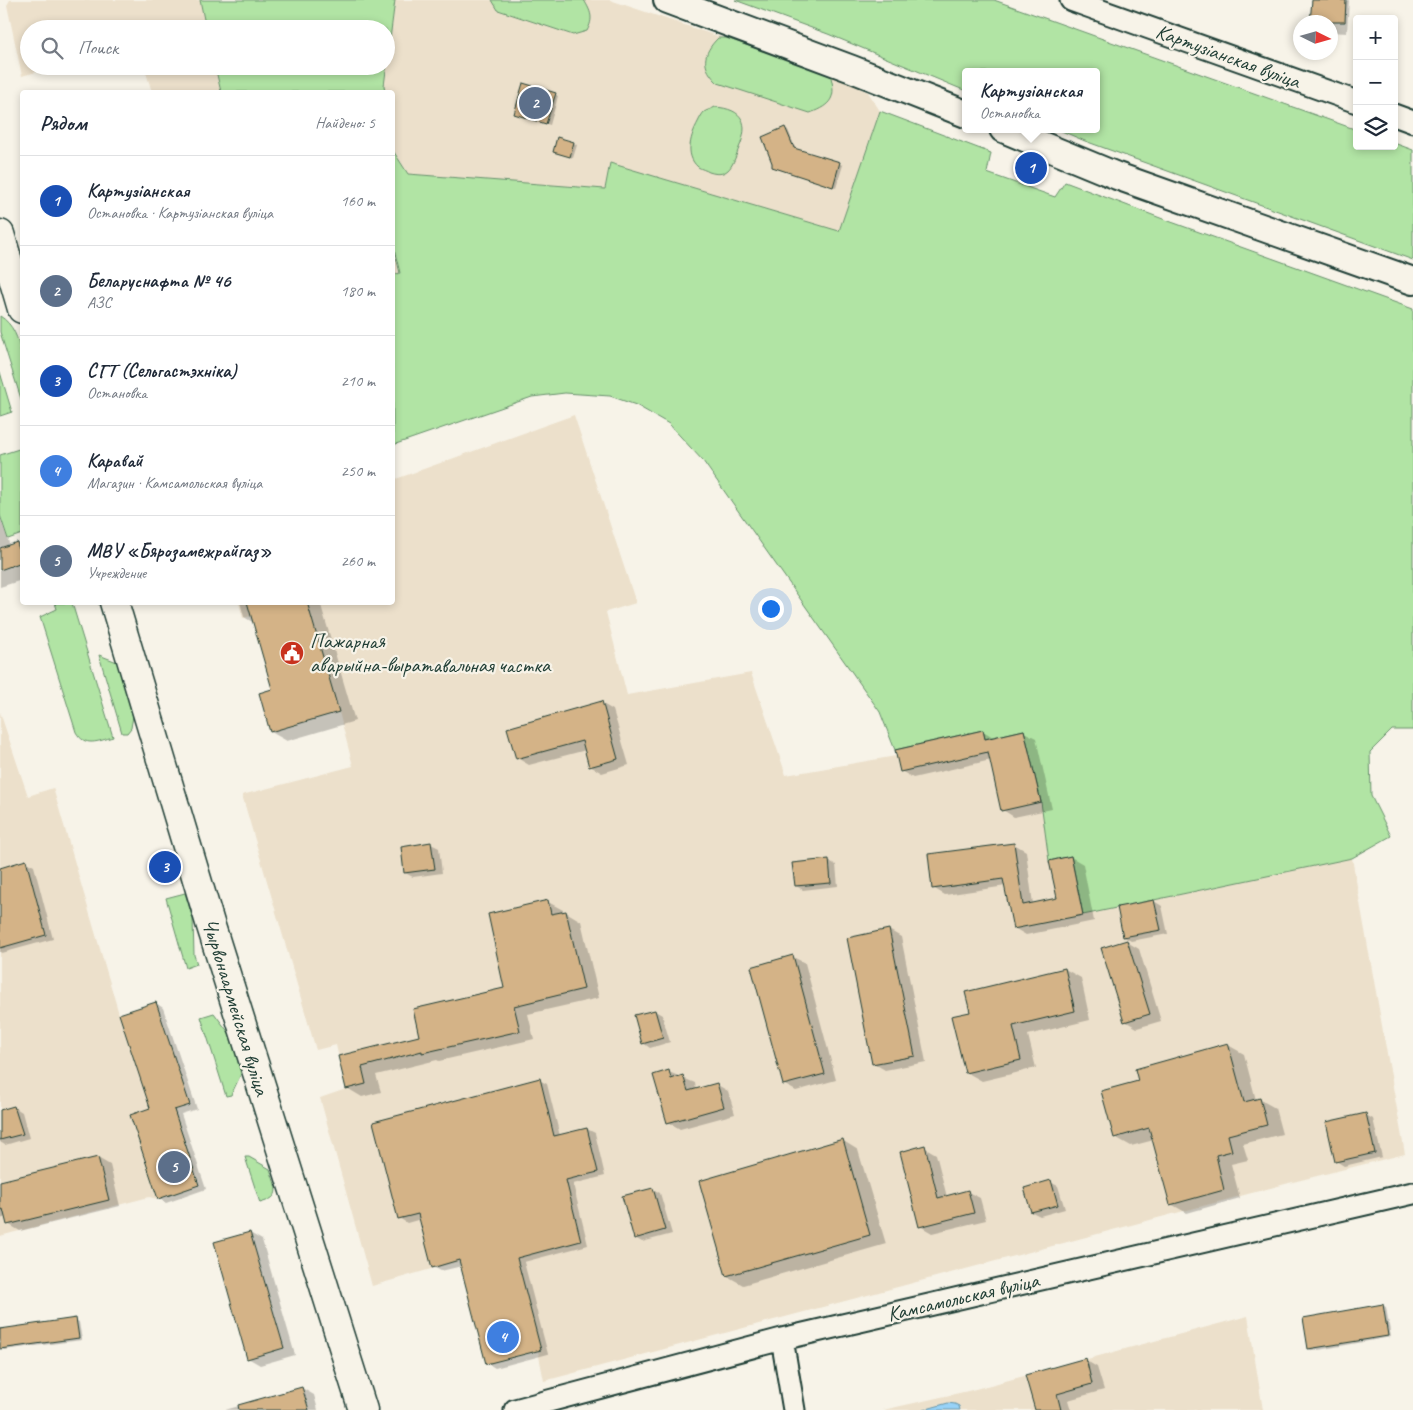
<!DOCTYPE html>
<html lang="ru">
<head>
<meta charset="utf-8">
<style>
	:root { --surface:#fff; --page:#f2f2f3; --text:#1f2937; --muted:#747a83; --line:#e0e1e3; --accent:#ea580c }
	body { margin:0; font-family:Caveat,sans-serif; background:var(--page); color:var(--text) }
	.controls { position:absolute; right:15px; top:15px; display:grid; overflow:hidden; border-radius:5px; box-shadow:0 2px 8px #0003 }
	.controls button { width:45px; height:45px; display:grid; place-items:center; padding:0; border:0; border-bottom:1px solid var(--line); background:var(--surface); color:var(--text); font:25px sans-serif }
	.compass { position:absolute; left:1293px; top:15px; width:45px; height:45px; border-radius:50%; background:var(--surface); box-shadow:0 2px 8px #0003; rotate:95deg }
	.you { position:absolute; left:770px; top:608px; width:18px; height:18px; margin:-12px; border:4px solid #fff; border-radius:50%; background:#1a73e8; box-shadow:0 0 0 8px #1a73e833 }
	.badge { display:grid; place-items:center; width:32px; height:32px; border-radius:50%; background:var(--accent); color:#fff; font-size:16px; font-weight:700 }
	.pin { position:absolute; translate:-50% -50%; border:2px solid #fff; box-shadow:0 1px 5px #0006 }
	.popup { position:absolute; left:962px; top:68px; width:138px; height:65px; box-sizing:border-box; display:grid; place-content:center; border-radius:5px; background:var(--surface); filter:drop-shadow(0 1px 4px #0005); font-size:16px; white-space:nowrap; color:var(--muted) }
	.popup b { font-size:19px; color:var(--text) }
	.popup::after { content:''; position:absolute; left:50%; top:100%; margin-left:-10px; border:10px solid transparent; border-top-color:var(--surface) }
	.list { margin:0; padding:0; list-style:none }
	h2 { display:flex; justify-content:space-between; align-items:center; height:65px; margin:0; padding:0 20px; font-size:21px }
	h2 small { font-size:16px; font-weight:400; color:var(--muted) }
	.list li { display:grid; grid-template-columns:32px 1fr auto; gap:15px; align-items:center; box-sizing:border-box; height:90px; padding:0 20px; border-top:1px solid var(--line) }
	.list b { display:block; font-size:19px; white-space:nowrap }
	.list p { margin:0; font-size:16px; white-space:nowrap; color:var(--muted) }
	.list em { font-size:16px; font-style:normal; color:var(--muted) }
	.icon { flex:none; width:28px; height:28px; fill:none; stroke:currentColor; stroke-width:2; stroke-linecap:round; stroke-linejoin:round }
	.map { position:relative; flex:none; width:1413px; height:1410px; overflow:hidden }
	.search { position:absolute; background:var(--surface); box-shadow:0 2px 8px #0003; left:20px; top:20px; width:375px; height:55px; display:flex; align-items:center; gap:12px; box-sizing:border-box; padding:0 18px; border-radius:28px; color:var(--muted); font-size:19px }
	.panel { position:absolute; background:var(--surface); box-shadow:0 2px 8px #0003; left:20px; top:90px; width:375px; height:515px; border-radius:5px }
	.map>svg:first-child { display:block }
</style>
</head>
<body>
<div class="map">
<svg width="1413" height="1410" viewBox="0 0 1413 1410">
	<rect width="100%" height="100%" fill="#f7f3e8"/>
	<filter id="ink" filterUnits="userSpaceOnUse"><feTurbulence type="fractalNoise" baseFrequency=".02" numOctaves="2"/><feDisplacementMap in="SourceGraphic" scale="10" xChannelSelector="R" yChannelSelector="G"/><feConvolveMatrix kernelMatrix="1 2 1 2 8 2 1 2 1" color-interpolation-filters="sRGB"/></filter>
	<g filter="url(#ink)">
		<path fill="#ece0cb" d="M10 0H200L206 29H29V66H57L22 76 7 5Z
			M395 0H610L830 74 868 92 880 111 839 231 610 163 605 189 408 174 393 149 392 92H385L384 86Z
			M144 66H215L221 92H152Z
			M392 245 400 273 393 275H392Z
			M574 415 636 603 606 612 627 695 751 673 786 775 896 756 895 750 983 730 985 739 1024 730 1041 802 1049 860 1071 856 1083 915 1352 858 1405 1154 1289 1183 544 1381 538 1351 486 1364 459 1261 372 1286 320 1098 346 1089 336 1045 316 1050 242 795 353 766 339 712 270 732 259 693 272 689 251 616 243 618 239 603 392 602 393 480Z
			M0 712 28 796 53 788 119 1014 156 1002 190 1105 175 1110 199 1185 158 1199 149 1197 0 1236Z
			M1248 1316 1263 1410H883L968 1391Z"/>
		<path fill="#b1e4a4" stroke="#68906c" d="M200 0H395L384 86 385 92H221L215 66H386V29H206Z
			M492 0H584C591 12 594 18 587 31L573 35 498 10Z
			M735 0H994L1357 130V146H1394V143L1413 150V260L1085 141 1057 129H1096V72H966V91L828 34Z
			M718 38H726L830 74C837 97 832 105 810 113L718 83C701 67 702 54 718 38Z
			M715 107C743 109 750 123 739 148 733 163 730 179 709 172 706 170 701 169 698 167 684 155 691 135 698 122 700 118 702 114 704 112 707 110 712 109 715 107Z
			M880 111 991 153 987 173 1055 197 1065 182 1163 219 1413 309V730H1392L1370 752 1371 796 1391 836 1352 858 1083 915 1071 856 1049 861 1041 802 1024 730 985 739 983 730 895 750 880 712 703 461 669 424 636 405 610 396 565 393 532 397 393 445 392 275 400 273 393 245 392 149 408 174 605 189 610 163 839 231Z
			M0 316C26 332 23 375 22 402L0 332Z
			M0 372 12 412 0 416Z
			M22 448V534L8 539 0 515V455Z
			M55 603H72L113 737C98 741 85 748 76 732L40 617 57 609Z
			M99 655 117 662 133 716 131 728 127 733H122Z
			M185 893 193 919 194 955 197 964 186 968 166 898Z
			M214 1013 232 1037 241 1074 231 1095 226 1096 201 1017Z
			M245 1157H249L270 1169C276 1188 283 1197 260 1203Z"/>
		<path fill="#97d2f7" stroke="#6796a9" d="M948 1403 955 1404 959 1406 960 1410H923Z"/>
		<path fill="#0003" d="M1313 0H1349L1347 33 1330 32V22H1312Z
			M555 94 558 96 550 125 515 114Z
			M785 128 788 130 796 150 843 165 836 188 777 168Z
			M574 143 577 145 573 158 554 152Z
			M0 517 10 546 17 544 22 547V573L19 574 22 580 0 587Z
			M240 602H320L355 721 287 741 271 732 274 690 254 623 244 617Z
			M601 703 613 710 629 765 602 773 590 766 586 750 529 765 517 758Z
			M983 731 995 738 1024 732 1036 738 1052 809 1014 817 1003 810 991 760 913 778 901 771Z
			M431 844 439 848 442 873 413 877 405 873Z
			M1014 844 1026 851 1033 904 1059 899 1071 857 1083 864 1094 921 1026 935 1014 928 1006 886 945 895 933 888Z
			M828 860 836 865 838 886 803 890 796 886Z
			M26 862 34 866 53 939 2 953 0 952V869Z
			M1154 901 1162 906 1168 934 1131 941 1124 937Z
			M548 902 563 910 564 913 566 912 581 921 599 998 528 1014 534 1039 439 1061 437 1060 376 1075 381 1092 362 1097 347 1088 340 1057 420 1037 506 989Z
			M889 930 901 937 926 1062 885 1070 873 1063Z
			M1127 942 1139 949 1161 1021 1137 1028 1125 1021Z
			M793 957 805 963 836 1080 796 1091 785 1085Z
			M1065 969 1081 978 1090 1020 1028 1035 1036 1068 982 1081 966 1072 971 1012Z
			M156 1003 163 1008 197 1109 181 1114 206 1189 166 1203 159 1198 151 1109Z
			M655 1011 662 1015 670 1042 650 1048 643 1043Z
			M1228 1045 1244 1054 1256 1100 1259 1099 1275 1108 1282 1134 1243 1144 1248 1160 1231 1164 1240 1198 1187 1213 1171 1204 1154 1140 1131 1146 1115 1137 1139 1082Z
			M669 1072 695 1083 696 1090 716 1084 728 1091 735 1114 680 1129 668 1122Z
			M539 1080 547 1084 560 1136 587 1129 595 1133 605 1176 573 1184 588 1245 524 1262 548 1354 495 1368 487 1363 462 1266 441 1271 433 1267 421 1219 407 1223 399 1218Z
			M14 1107 22 1112 29 1138 5 1145 0 1142V1112Z
			M1366 1115 1373 1119 1382 1157 1344 1166 1336 1161Z
			M842 1140 858 1150 886 1244 743 1285 727 1276Z
			M924 1147 936 1154 947 1197 968 1192 980 1198 986 1220 932 1233 920 1226Z
			M98 1158 110 1165 120 1206 20 1231 8 1224 6 1217 0 1219V1182Z
			M1050 1182 1058 1186 1065 1209 1040 1216 1032 1212Z
			M653 1189 660 1193 672 1234 642 1242 635 1238Z
			M250 1233 262 1240 295 1355 260 1365 248 1358Z
			M1382 1305 1386 1307 1391 1337 1313 1351 1309 1349Z
			M76 1320 79 1322 82 1340 4 1350 1 1348 0 1330Z
			M1085 1360 1097 1367 1104 1390 1068 1400 1071 1410H1036Z
			M302 1388 314 1395 318 1410H225Z"/>
		<path fill="#d4b387" stroke="#1f3d34" d="M1312 0H1346L1345 22H1310Z
			M523 83 556 93 546 124 514 114Z
			M785 127 794 148 840 162 833 187 772 167V163L762 137Z
			M557 137 574 142 570 157 553 152Z
			M17 542 22 562 0 570V548Z
			M247 602H307L339 712 270 732 259 693 272 689Z
			M602 701 618 759 589 767 582 741 516 759 507 728Z
			M983 730 985 739 1024 730 1041 802 1001 811 988 752 900 772 895 750Z
			M431 842 435 869 404 873 401 847Z
			M1014 843 1023 905 1057 898 1049 861 1071 856 1083 915 1013 929 1003 879 932 889 928 854Z
			M829 859 831 883 795 886 792 863Z
			M26 860 46 935 0 948V868Z
			M548 900 551 914 566 911 584 989 514 1006 520 1031 422 1053V1051L362 1067 366 1084 346 1089 338 1056 419 1036 413 1009 504 988 488 914Z
			M1154 900 1161 930 1123 937 1117 907Z
			M889 929 915 1056 872 1064 847 938Z
			M1127 940 1150 1014 1124 1022 1101 948Z
			M793 955 825 1074 783 1085 751 967Z
			M1065 968 1075 1011 1013 1026 1021 1060 965 1073 951 1016 970 1012 965 992Z
			M156 1002 190 1105 174 1110 199 1185 158 1199 130 1115 150 1108 119 1014Z
			M655 1010 663 1038 642 1044 634 1015Z
			M1228 1043 1244 1102 1260 1098 1267 1125 1228 1135 1232 1151 1216 1155 1224 1190 1170 1205 1149 1128 1114 1138 1101 1091 1138 1081 1135 1069Z
			M669 1070 671 1079 683 1075 688 1091 717 1083 724 1107 667 1123 653 1075Z
			M540 1078 554 1136 587 1128 598 1172 566 1180 581 1241 517 1258 541 1350 486 1364 459 1260 432 1268 418 1214 398 1219 373 1122Z
			M14 1106 23 1134 0 1140V1110Z
			M1366 1113 1375 1153 1335 1162 1326 1122Z
			M843 1139 870 1235 726 1276 699 1181Z
			M925 1145 938 1198 968 1190 974 1213 919 1227 900 1152Z
			M98 1157 109 1200 7 1225 3 1209 0 1210V1181Z
			M1051 1180 1058 1205 1031 1212 1024 1188Z
			M653 1188 665 1230 634 1239 622 1196Z
			M250 1232 284 1348 247 1359 214 1242Z
			M1383 1304 1388 1336 1308 1349 1303 1318Z
			M76 1318 79 1338 0 1349V1329Z
			M1086 1358 1092 1384 1057 1394 1061 1410H1035L1025 1375Z
			M302 1387 309 1410H239L238 1405Z"/>
		<g fill="none" stroke-linecap="round" stroke-linejoin="round">
			<g stroke="#1f3d34" stroke-width="25">
				<path id="minor" d="M1071 0 1357 102
					M1394 115 1413 122
					M782 1339 794 1410
					M515 1410 782 1339 1413 1193"/>
			</g>
			<g stroke="#1f3d34" stroke-width="30">
				<path id="tertiary" d="M667 0 852 69 966 114
					M1003 129 1117 176 1413 281"/>
			</g>
			<g stroke="#1f3d34" stroke-width="31">
				<path id="secondary" d="M0 234 22 309
					M114 602 210 923 363 1410"/>
			</g>
			<use href="#minor" stroke="#f7f3e8" stroke-width="21"/>
			<use href="#tertiary" stroke="#f7f3e8" stroke-width="26"/>
			<use href="#secondary" stroke="#f7f3e8" stroke-width="28"/>
		</g>
	</g>
	<defs>
		<g id="civic-disc" transform="scale(1.25)"><circle r="9.5" fill="#c8321e" stroke="#f7f3e8"/><path d="M-.6-6.5H3V-4.5H.6V-3L4-1V1h2V6H-6V1h2V-1L-.6-3ZM-1.2 2.5V6h2.4V2.5Z" fill="#fff"/></g>
	</defs>
	<g fill-rule="evenodd">
		<use href="#civic-disc" x="292" y="653"/>
	</g>
	<g text-anchor="middle" dominant-baseline="central" stroke-width="4.5" stroke-linejoin="round" paint-order="stroke">
		<g font-size="21" fill="#1f3d34" stroke="#f7f3e8">
			<text transform="translate(1228 56) rotate(20)">Картузіанская вуліца</text>
			<text transform="translate(236 1007) rotate(73)">Чырвонаармейская вуліца</text>
			<text transform="translate(963 1297) rotate(-13)">Камсамольская вуліца</text>
		</g>
		<g font-size="21" fill="#1f3d34" stroke="#f7f3e8" text-anchor="start">
			<text x="310" y="641">Пажарная<tspan x="310" dy="24">аварыйна-выратавальная частка</tspan></text>
		</g>
	</g>
</svg>
<div class="controls">
<button>+</button>
<button>−</button>
<button><svg class="icon" aria-label="layers" viewBox="0 0 24 24"><path d="M12 4l9 5-9 5-9-5zM3 14l9 5 9-5"/></svg></button>
</div>
<svg class="compass" viewBox="-18 -18 36 36"><path d="M0-13l5 13h-10z" fill="#e53935"/><path d="M0 13l5-13h-10z" fill="#747a83"/></svg>
<div class="you"></div>
<div class="pin badge" style="left:1031px;top:168px;background:#1a4fb4">1</div>
<div class="popup"><b>Картузіанская</b>Остановка</div>
<div class="pin badge" style="left:535px;top:103px;background:#5c6f8a">2</div>
<div class="pin badge" style="left:165px;top:867px;background:#1a4fb4">3</div>
<div class="pin badge" style="left:503px;top:1337px;background:#3f7fe0">4</div>
<div class="pin badge" style="left:174px;top:1167px;background:#5c6f8a">5</div>
<div class="search"><svg class="icon" aria-label="search" viewBox="0 0 24 24"><circle cx="10" cy="10" r="6"/><path d="M15 15l6 6"/></svg>Поиск</div>
<section class="panel">
<h2>Рядом<small>Найдено: 5</small></h2>
<ul class="list">
<li><span class="badge" style="background:#1a4fb4">1</span><div><b>Картузіанская</b><p>Остановка · Картузіанская вуліца</p></div><em>160 m</em></li>
<li><span class="badge" style="background:#5c6f8a">2</span><div><b>Беларуснафта № 46</b><p>АЗС</p></div><em>180 m</em></li>
<li><span class="badge" style="background:#1a4fb4">3</span><div><b>СГТ (Сельгастэхніка)</b><p>Остановка</p></div><em>210 m</em></li>
<li><span class="badge" style="background:#3f7fe0">4</span><div><b>Каравай</b><p>Магазин · Камсамольская вуліца</p></div><em>250 m</em></li>
<li><span class="badge" style="background:#5c6f8a">5</span><div><b>МВУ «Бярозамежрайгаз»</b><p>Учреждение</p></div><em>260 m</em></li>
</ul>
</section>
</div>
</body>
</html>
